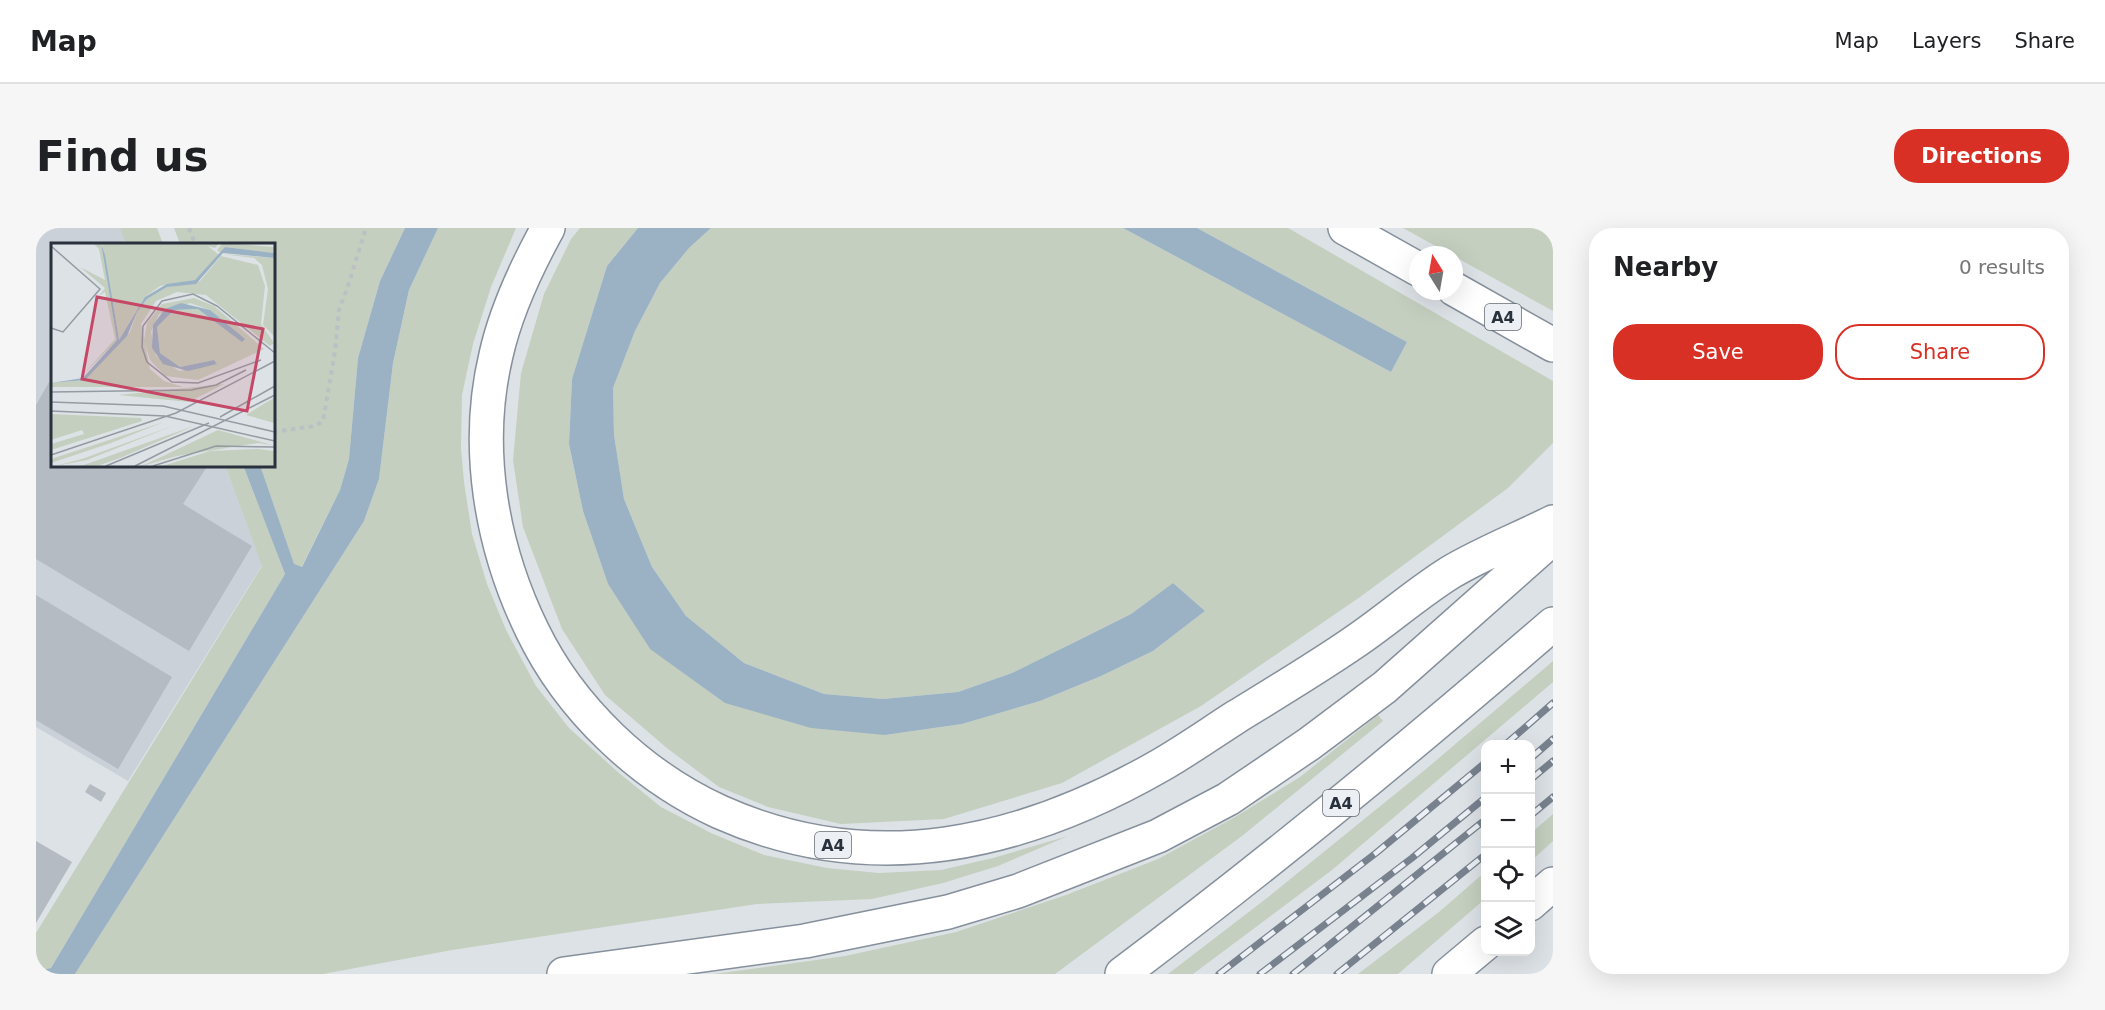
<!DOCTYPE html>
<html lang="en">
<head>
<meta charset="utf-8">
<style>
	:root { --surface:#fff; --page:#f6f6f6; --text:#202124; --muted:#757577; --line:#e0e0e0; --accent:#d93025 }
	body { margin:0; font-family:"DejaVu Sans",sans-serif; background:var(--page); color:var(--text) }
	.controls { position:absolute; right:18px; bottom:18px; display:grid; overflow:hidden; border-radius:12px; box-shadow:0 6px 24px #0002 }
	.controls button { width:54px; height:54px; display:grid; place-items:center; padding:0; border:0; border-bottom:2px solid var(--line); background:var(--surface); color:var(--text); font:30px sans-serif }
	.compass { position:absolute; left:1373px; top:18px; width:54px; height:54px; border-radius:50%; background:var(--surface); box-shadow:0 6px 24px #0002; rotate:349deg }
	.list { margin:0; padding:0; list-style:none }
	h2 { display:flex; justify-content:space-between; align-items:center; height:78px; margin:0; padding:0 24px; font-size:26px }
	h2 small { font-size:20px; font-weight:400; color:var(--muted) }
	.actions { display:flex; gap:12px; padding:18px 24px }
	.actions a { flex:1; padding:14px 0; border:2px solid var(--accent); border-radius:24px; text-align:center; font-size:21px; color:var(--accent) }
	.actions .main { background:var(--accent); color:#fff }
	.icon { flex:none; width:33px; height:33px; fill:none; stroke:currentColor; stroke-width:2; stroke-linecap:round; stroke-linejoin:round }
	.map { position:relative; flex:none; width:1517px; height:746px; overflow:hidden; border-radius:24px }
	header { display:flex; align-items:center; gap:36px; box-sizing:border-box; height:84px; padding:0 30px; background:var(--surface); border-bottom:2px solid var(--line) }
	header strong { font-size:28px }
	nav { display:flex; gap:33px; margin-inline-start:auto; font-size:21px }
	.intro { display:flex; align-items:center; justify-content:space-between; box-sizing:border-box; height:144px; padding:0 36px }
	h1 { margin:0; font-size:42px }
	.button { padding:15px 27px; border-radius:24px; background:var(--accent); color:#fff; font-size:21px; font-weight:700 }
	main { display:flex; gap:36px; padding:0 36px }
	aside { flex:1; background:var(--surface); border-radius:24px; box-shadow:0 6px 24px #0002 }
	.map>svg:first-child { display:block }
</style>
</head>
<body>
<header>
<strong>Map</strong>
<nav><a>Map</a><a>Layers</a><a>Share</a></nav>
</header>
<div class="intro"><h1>Find us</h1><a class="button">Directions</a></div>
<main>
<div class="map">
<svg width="1517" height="746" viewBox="0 0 1517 746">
	<rect width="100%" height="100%" fill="#dde2e6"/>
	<path fill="#cbd1d8" d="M0 0H100L106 16H16V237H189L226 337 92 553 0 499Z"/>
	<path fill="#c5cfbf" d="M84 0H121L127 16 90 15Z
		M138 0H369L344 53 322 130 313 231 304 262 265 340 258 337 224 237H237V16H144Z
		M402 0H480L455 59 437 116 426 167 425 220 428 254 436 306 451 356 470 402 500 458 533 500 583 545 625 579 675 605 728 627 791 640 843 645 905 642 957 630 1032 608 962 638 907 655 836 671 721 676 416 722 287 746H39L328 293 343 251 357 135 373 62Z
		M544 0H602L571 38 536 151 533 216 547 283 572 356 614 421 849 507 926 496 1004 473 1065 448 1117 423 1169 383 1137 355 1095 386 1043 412 976 445 922 464 847 471 788 466 708 435 650 388 616 339 588 271 578 207 577 160 599 103 624 55 653 20 675 0H1087L1355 144 1371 114 1161 0H1252L1517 153V215L1472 260 1324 369 1165 478 1026 555 908 591 805 596 732 579 683 559 632 521 569 467 526 401 487 299 477 232 485 145 508 66 535 11Z
		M1367 0H1517V83Z
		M189 237H207L249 346 15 740 0 743V705L226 338Z
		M1517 433V454L1296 642 1157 746H1132L1231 670 1390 541Z
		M1342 487 1347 493 1206 608 1019 746H678L809 728 920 704 1030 667 1122 631 1199 589 1264 549Z
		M1517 586V613L1495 633V605Z
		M1449 644V671L1362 746H1322L1403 684Z"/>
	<path fill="#9ab2c4" d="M369 0H402L373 62 357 135 343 251 328 293 39 746H0V743L15 740 249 346 207 237H224L258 336 266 339 304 262 313 231 322 130 344 53Z
		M602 0H675L653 20 624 55 599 103 577 160 578 207 588 271 616 339 650 388 708 435 788 466 847 471 922 464 976 445 1043 412 1095 386 1137 355 1169 383 1117 423 1065 448 1004 473 926 496 849 507 775 500 689 475 614 421 572 356 547 283 533 216 536 151 571 38Z
		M1087 0H1161L1371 114 1355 144Z"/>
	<path fill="#b5bbc2" d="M16 149V237H172L147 276 216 318 153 423 0 331V177Z
		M0 367 136 449 82 541 0 492Z
		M54 556 70 565 65 574 49 564Z
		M0 613 36 634 0 695Z"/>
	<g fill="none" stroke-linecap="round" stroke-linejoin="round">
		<g stroke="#86909c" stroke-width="36">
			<path id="motorway" d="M512 0C490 40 470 82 460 127 438 219 455 318 496 402 534 481 605 548 684 584 836 652 986 617 1125 537 1151 522 1175 505 1200 489 1239 465 1279 441 1317 415 1350 393 1381 365 1415 344 1447 325 1483 311 1517 294
				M1309 0 1382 41
				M1418 61 1517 117
				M1494 676 1517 656
				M528 746 769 713 912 684 982 663 1122 608 1192 571 1273 516 1349 459 1517 310
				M1086 746C1234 635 1377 517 1517 396
				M1413 746 1450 715"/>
		</g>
		<path stroke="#bcc0c5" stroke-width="4" stroke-dasharray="4.5 4.5" stroke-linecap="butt" d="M153 0 159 16
			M237 204 279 198 287 193 299 123 303 82 312 58 330 0"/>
		<use href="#motorway" stroke="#fff" stroke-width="33"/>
		<g stroke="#78828f" stroke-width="7">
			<path id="rail" d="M1470 516 1517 475
				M1494 531 1517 511
				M1494 552 1517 533
				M1494 588 1517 569
				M1183 746 1340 625 1450 534
				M1224 746 1376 630 1450 569
				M1257 746 1450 591
				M1301 746 1450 626"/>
		</g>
		<use href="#rail" stroke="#ecf0f4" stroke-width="4.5" stroke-dasharray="14" stroke-linecap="butt"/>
	</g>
	<g text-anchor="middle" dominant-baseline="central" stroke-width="4.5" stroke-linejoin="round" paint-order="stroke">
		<g fill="#ecf0f4" stroke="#636a73" stroke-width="1.5">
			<rect x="1449" y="76" width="36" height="26" rx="4.5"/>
			<rect x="1287" y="562" width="36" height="26" rx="4.5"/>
			<rect x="779" y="604" width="36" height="26" rx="4.5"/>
		</g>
		<g font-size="16" font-weight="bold" fill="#28313c">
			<text x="1467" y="89">A4</text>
			<text x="1305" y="575">A4</text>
			<text x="797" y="617">A4</text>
		</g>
	</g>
	<g transform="translate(15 15)">
		<rect width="224" height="224" fill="#dde2e6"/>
		<path d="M42 0H50L66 97 29 135 64 96 54 49 48 53 54 45 29 24 54 37 48 6ZM51 0H168L164 5 157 3 168 12 144 37 109 43 94 54 68 97ZM172 0 223 4V10L174 4 170 10 166 7ZM171 11 223 15V93L212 82 217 46 211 22 203 15ZM170 13 207 22 214 43 210 81 223 100 219 103 155 52 126 49 105 58 90 81 99 126 113 138 132 144H0V140L34 137 79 89 86 69 96 56 116 44 149 38ZM143 55 163 63 213 106 147 137 114 133 99 117 93 97 96 80 111 61ZM139 60 159 67 191 98 147 66 123 67 106 84 109 110 129 124 163 117 166 121 128 128 105 113 100 89 108 71ZM173 141 138 159 67 152ZM223 155V180L195 172 211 162ZM0 171 90 175 91 178 0 207V201L33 191 31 187 0 197ZM113 179 60 200 0 220V216ZM124 182 36 217 4 223 31 216ZM143 183 69 215 46 223H30ZM167 187 221 202 207 200 126 213 91 223ZM207 206 223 208V223H112L159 208Z" fill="#c5cfbf" fill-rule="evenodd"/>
		<path d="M50 0 54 12 68 97 94 54 116 41 144 37 174 4 223 10V15L172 10 145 41 116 44 96 56 86 69 76 93 34 137 0 140 32 135 66 97ZM130 60 159 67 194 96 191 99 147 66 123 67 106 84 109 110 129 124 163 117 166 121 137 128 112 121 101 105 102 82 114 66Z" fill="#9ab2c4"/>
		<path fill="none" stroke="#959ba2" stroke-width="1.5" d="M0 3 49 46 12 89 0 85M210 117 147 140 121 139 96 119 91 104 92 83 111 58 142 51 166 63 224 110M0 149 140 147 165 142 195 127M0 159 112 163 224 189M0 168 114 173 224 198M169 174 224 143M0 212 125 170 224 118M55 223 158 180M84 223 224 152M102 223 165 203 224 204"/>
		<path fill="#c54867" fill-opacity="0.15" stroke="#c54867" stroke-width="3" d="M46 54 212 86 196 168 31 136Z"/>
		<rect width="224" height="224" fill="none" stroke="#28313c" stroke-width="3"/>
	</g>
</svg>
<div class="controls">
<button>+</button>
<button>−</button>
<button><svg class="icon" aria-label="locate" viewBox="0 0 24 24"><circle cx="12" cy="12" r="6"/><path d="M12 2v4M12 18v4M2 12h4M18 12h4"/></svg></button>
<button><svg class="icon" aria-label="layers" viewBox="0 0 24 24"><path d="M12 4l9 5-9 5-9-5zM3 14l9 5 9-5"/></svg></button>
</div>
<svg class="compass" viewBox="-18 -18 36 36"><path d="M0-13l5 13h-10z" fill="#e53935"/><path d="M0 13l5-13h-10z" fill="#757577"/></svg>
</div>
<aside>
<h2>Nearby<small>0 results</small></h2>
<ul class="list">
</ul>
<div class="actions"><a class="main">Save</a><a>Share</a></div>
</aside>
</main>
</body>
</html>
